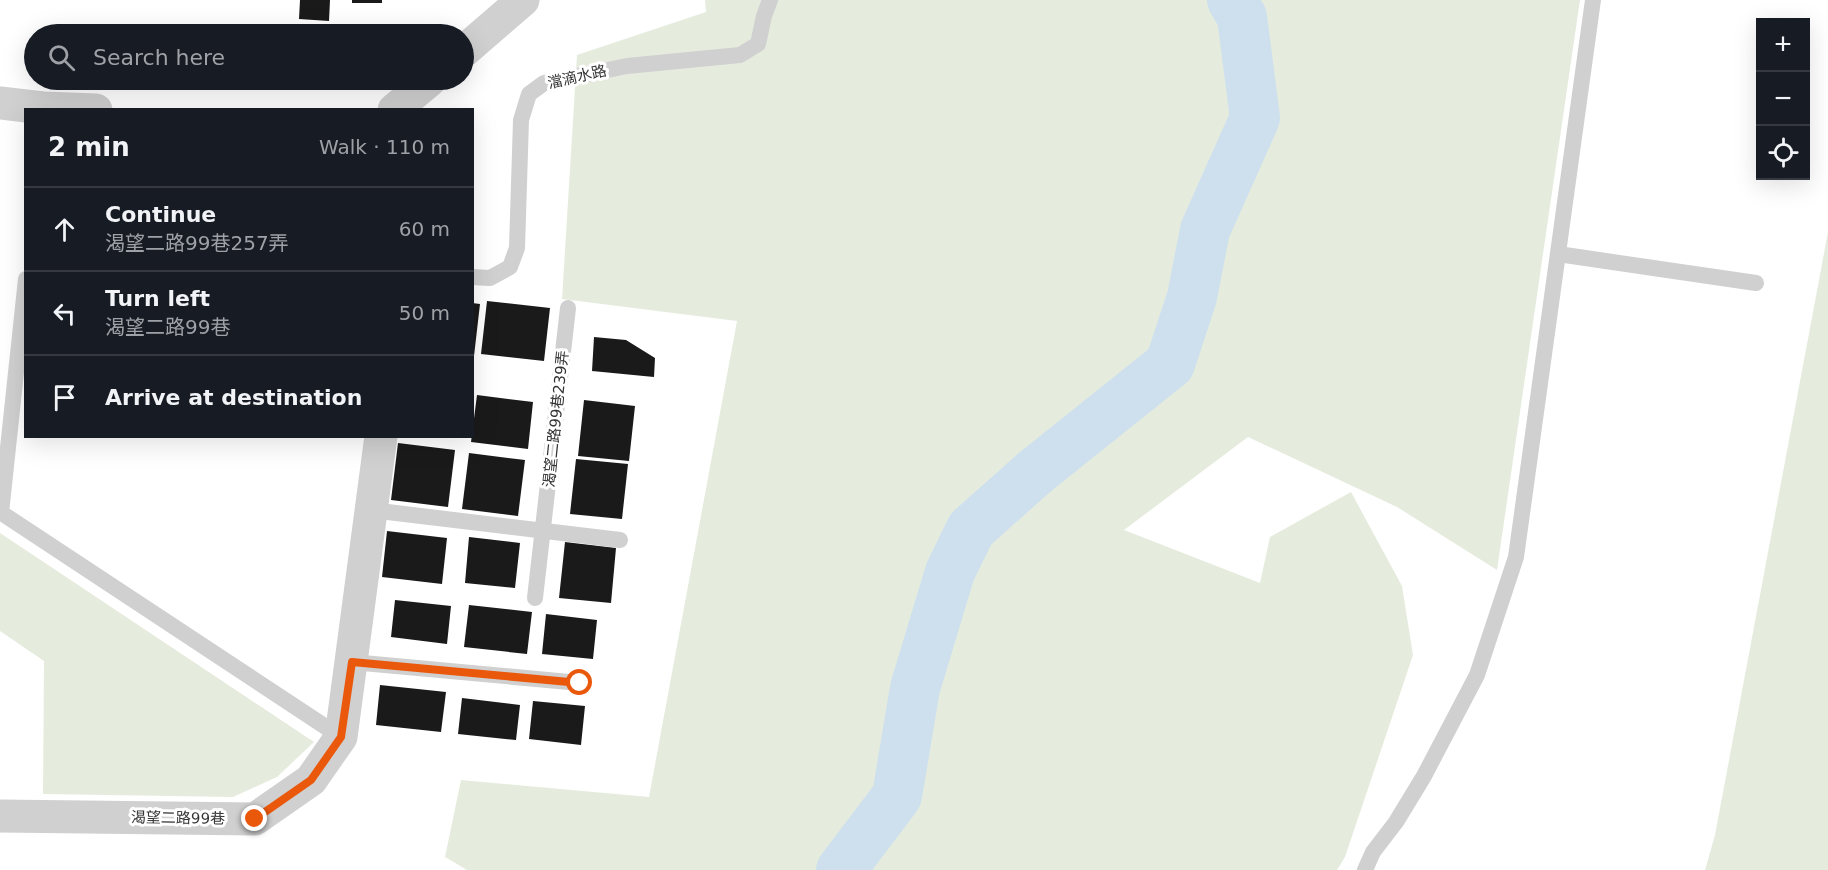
<!DOCTYPE html>
<html lang="en">
<head>
<meta charset="utf-8">
<style>
	:root { --surface:#171b24; --page:#20242c; --text:#f1f3f6; --muted:#9ea1a6; --line:#363941 }
	body { margin:0; font-family:"DejaVu Sans","Noto Sans TC",sans-serif; background:var(--page); color:var(--text) }
	.controls { position:absolute; right:18px; top:18px; display:grid; overflow:hidden; border-radius:0px; box-shadow:0 6px 24px #0002 }
	.controls button { width:54px; height:54px; display:grid; place-items:center; padding:0; border:0; border-bottom:2px solid var(--line); background:var(--surface); color:var(--text); font:30px sans-serif }
	.stop { position:absolute; width:18px; height:18px; margin:-14px; border:4px solid #ea580c; border-radius:50%; background:#fff }
	.stop.end { background:#ea580c; border-color:#fff; box-shadow:0 2px 6px #0008 }
	.list { margin:0; padding:0; list-style:none }
	h2 { display:flex; justify-content:space-between; align-items:center; height:78px; margin:0; padding:0 24px; font-size:26px }
	h2 small { font-size:20px; font-weight:400; color:var(--muted) }
	.list li { display:grid; grid-template-columns:39px 1fr auto; gap:18px; align-items:center; box-sizing:border-box; height:84px; padding:0 24px; border-top:2px solid var(--line) }
	.list b { display:block; font-size:22px; white-space:nowrap }
	.list p { margin:0; font-size:20px; white-space:nowrap; color:var(--muted) }
	.list em { font-size:20px; font-style:normal; color:var(--muted) }
	.icon { flex:none; width:33px; height:33px; fill:none; stroke:currentColor; stroke-width:2; stroke-linecap:round; stroke-linejoin:round }
	.map { position:relative; flex:none; width:1828px; height:870px; overflow:hidden }
	.search { position:absolute; background:var(--surface); box-shadow:0 6px 24px #0002; left:24px; top:24px; width:450px; height:66px; display:flex; align-items:center; gap:15px; box-sizing:border-box; padding:0 21px; border-radius:33px; color:var(--muted); font-size:22px }
	.panel { position:absolute; background:var(--surface); box-shadow:0 6px 24px #0002; left:24px; top:108px; width:450px; height:330px; border-radius:0px }
	.map>svg:first-child { display:block }
</style>
</head>
<body>
<div class="map">
<svg width="1828" height="870" viewBox="0 0 1828 870">
	<rect width="100%" height="100%" fill="#fff"/>
	<path fill="#e5ecde" d="M705 0H1580L1497 570 1397 507 1248 437 1124 530 1260 583 1270 537 1351 492 1402 586 1413 655 1345 857 1337 870H467L445 857 461 780 649 797 737 321 562 299 577 55 706 12Z
		M1828 232V870H1705L1715 835Z
		M0 533 314 742 277 777 233 797 43 794 44 661 0 631Z"/>
	<g fill="none" stroke-linecap="round" stroke-linejoin="round">
		<path stroke="#cee0ee" stroke-width="50" d="M841 870 897 796 915 688 950 572 971 529 1035 472 1170 364 1192 297 1205 230 1255 118 1242 17 1232 0"/>
	</g>
	<path fill="#1a1a1a" d="M300 0H330L329 21 299 19Z
		M352 0H382V3H352Z
		M487 301 550 308 544 361 481 354Z
		M472 303 480 304 474 356H472Z
		M594 337 626 340 655 358 654 377 592 371Z
		M477 395 533 402 528 449 471 442Z
		M584 400 635 406 629 461 578 456Z
		M398 443 455 450 448 507 391 500Z
		M469 453 525 460 518 516 462 509Z
		M576 459 628 464 622 519 570 514Z
		M387 531 447 538 442 584 382 577Z
		M469 537 520 543 515 588 465 583Z
		M565 542 616 548 611 603 559 598Z
		M395 600 451 606 447 644 391 637Z
		M469 605 532 612 527 654 464 647Z
		M546 614 597 620 593 659 542 654Z
		M380 685 446 692 441 732 376 725Z
		M462 698 520 705 516 740 458 734Z
		M533 701 585 706 581 745 529 739Z"/>
	<g fill="none" stroke-linecap="round" stroke-linejoin="round">
		<path stroke="#d0d0d0" stroke-width="16" d="M1558 254 1756 283
			M472 277 490 278 510 267 517 248 521 120 529 94 544 83 627 66 740 55 758 44 764 16 770 0
			M371 510 620 540
			M0 512 341 737
			M1 513 26 279
			M535 598 568 308
			M352 662 580 683
			M1365 870 1373 852 1396 822 1424 776 1477 675 1516 557 1593 0"/>
		<path stroke="#d0d0d0" stroke-width="33" d="M464 51 523 0
			M0 103 43 108 96 110
			M394 110 430 80
			M0 816 255 819 311 780 341 737 381 436"/>
	</g>
	<g fill="none" stroke-linecap="round" stroke-linejoin="round">
		<path stroke="#ea580c" stroke-width="8" d="M255 819 311 780 341 737 352 662 580 683"/>
	</g>
	<g text-anchor="middle" dominant-baseline="central" stroke-width="6" stroke-linejoin="round" paint-order="stroke">
		<g font-size="15" fill="#333" stroke="#fff">
			<text transform="translate(577 77) rotate(-13)">澢滴水路</text>
			<text transform="translate(556 419) rotate(-84)">渴望二路99巷239弄</text>
			<text transform="translate(178 818) rotate(1)">渴望二路99巷</text>
		</g>
	</g>
</svg>
<div class="controls">
<button>+</button>
<button>−</button>
<button><svg class="icon" aria-label="locate" viewBox="0 0 24 24"><circle cx="12" cy="12" r="6"/><path d="M12 2v4M12 18v4M2 12h4M18 12h4"/></svg></button>
</div>
<div class="stop" style="left:580px;top:683px"></div>
<div class="stop end" style="left:255px;top:819px"></div>
<div class="search"><svg class="icon" aria-label="search" viewBox="0 0 24 24"><circle cx="10" cy="10" r="6"/><path d="M15 15l6 6"/></svg>Search here</div>
<section class="panel">
<h2>2 min<small>Walk · 110 m</small></h2>
<ul class="list">
<li><svg class="icon" aria-label="ahead" viewBox="0 0 24 24"><path d="M12 20V5M6 11l6-6 6 6"/></svg><div><b>Continue</b><p>渴望二路99巷257弄</p></div><em>60 m</em></li>
<li><svg class="icon" aria-label="left" viewBox="0 0 24 24"><path d="M17 20v-9H6M10 6l-5 5 5 5"/></svg><div><b>Turn left</b><p>渴望二路99巷</p></div><em>50 m</em></li>
<li><svg class="icon" aria-label="arrive" viewBox="0 0 24 24"><path d="M6 21V4h12l-3 4 3 4H6"/></svg><div><b>Arrive at destination</b></div></li>
</ul>
</section>
</div>
</body>
</html>
